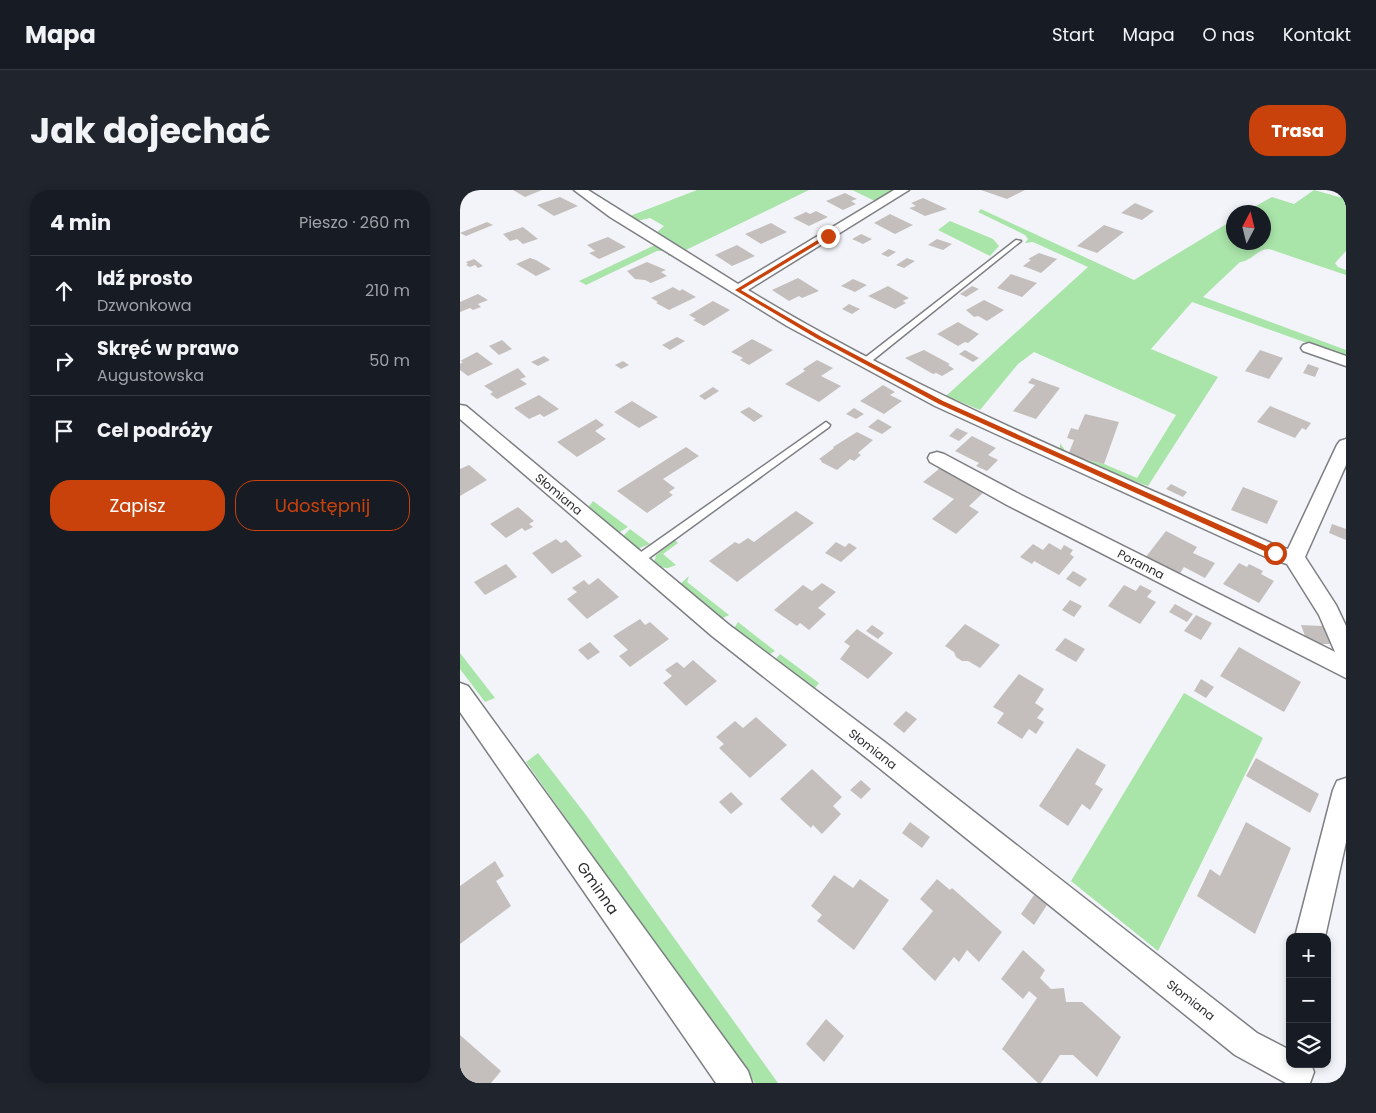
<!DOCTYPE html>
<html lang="pl">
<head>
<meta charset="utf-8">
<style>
	:root { --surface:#171b24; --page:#20242c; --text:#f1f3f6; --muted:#9ea1a6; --line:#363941; --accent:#c9420b }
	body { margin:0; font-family:Poppins,sans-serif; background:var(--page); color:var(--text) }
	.controls { position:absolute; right:15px; bottom:15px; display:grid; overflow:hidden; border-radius:10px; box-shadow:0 2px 8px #0003 }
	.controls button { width:45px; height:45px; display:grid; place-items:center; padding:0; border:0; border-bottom:1px solid var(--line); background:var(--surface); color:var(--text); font:25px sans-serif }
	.compass { position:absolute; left:766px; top:15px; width:45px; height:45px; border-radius:50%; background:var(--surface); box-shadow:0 2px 8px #0003; rotate:7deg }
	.stop { position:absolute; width:15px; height:15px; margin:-11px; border:4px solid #c9420b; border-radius:50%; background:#fff }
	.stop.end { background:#c9420b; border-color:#fff; box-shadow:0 1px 5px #0008 }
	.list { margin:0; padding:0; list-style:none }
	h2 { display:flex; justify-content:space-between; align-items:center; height:65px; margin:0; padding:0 20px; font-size:21px }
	h2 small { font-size:16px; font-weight:400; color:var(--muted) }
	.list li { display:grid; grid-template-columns:32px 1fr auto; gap:15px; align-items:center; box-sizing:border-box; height:70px; padding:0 20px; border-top:1px solid var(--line) }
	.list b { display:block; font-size:19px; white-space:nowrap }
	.list p { margin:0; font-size:16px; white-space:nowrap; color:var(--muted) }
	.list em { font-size:16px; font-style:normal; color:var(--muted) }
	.actions { display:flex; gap:10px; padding:15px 20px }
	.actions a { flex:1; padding:11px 0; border:1px solid var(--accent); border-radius:20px; text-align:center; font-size:18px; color:var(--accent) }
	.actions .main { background:var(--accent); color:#fff }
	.icon { flex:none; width:28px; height:28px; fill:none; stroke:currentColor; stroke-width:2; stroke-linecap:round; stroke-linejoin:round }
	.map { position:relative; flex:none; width:886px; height:893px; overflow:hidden; border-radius:20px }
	header { display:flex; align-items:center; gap:30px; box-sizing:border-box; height:70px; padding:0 25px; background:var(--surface); border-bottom:1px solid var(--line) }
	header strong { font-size:24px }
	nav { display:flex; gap:28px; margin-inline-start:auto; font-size:18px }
	.intro { display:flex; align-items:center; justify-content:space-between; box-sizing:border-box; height:120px; padding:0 30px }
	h1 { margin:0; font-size:35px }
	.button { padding:12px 22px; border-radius:20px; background:var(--accent); color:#fff; font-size:18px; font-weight:700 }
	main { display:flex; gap:30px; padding:0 30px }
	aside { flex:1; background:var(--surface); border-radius:20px; box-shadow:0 2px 8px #0003 }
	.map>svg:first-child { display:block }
</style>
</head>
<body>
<header>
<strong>Mapa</strong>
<nav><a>Start</a><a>Mapa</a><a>O nas</a><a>Kontakt</a></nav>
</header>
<div class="intro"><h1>Jak dojechać</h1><a class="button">Trasa</a></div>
<main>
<aside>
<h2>4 min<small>Pieszo · 260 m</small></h2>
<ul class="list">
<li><svg class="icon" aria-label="ahead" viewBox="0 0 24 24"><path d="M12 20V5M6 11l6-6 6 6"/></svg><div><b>Idź prosto</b><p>Dzwonkowa</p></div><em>210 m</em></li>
<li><svg class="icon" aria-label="right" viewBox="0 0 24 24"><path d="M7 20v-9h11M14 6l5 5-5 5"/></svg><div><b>Skręć w prawo</b><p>Augustowska</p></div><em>50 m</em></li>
<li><svg class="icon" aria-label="arrive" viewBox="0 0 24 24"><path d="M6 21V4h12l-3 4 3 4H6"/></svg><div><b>Cel podróży</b></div></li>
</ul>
<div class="actions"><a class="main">Zapisz</a><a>Udostępnij</a></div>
</aside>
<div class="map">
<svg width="886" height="893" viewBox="0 0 886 893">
	<rect width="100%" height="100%" fill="#f3f4f9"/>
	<path fill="#a9e4a9" d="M237 0H349L226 60 197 42 204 36 190 28 177 31 135 7 137 4 170 26Z
		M392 0H436L417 12Z
		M854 0 886 9V61L875 73 878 77 886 80V85L809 59C797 59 792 71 780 72L743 107 886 160V167L732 112 691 159 758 187 688 296 632 277 600 262V253L608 265 644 274 677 288 716 225 574 162 558 174 520 220 486 206 628 77 573 52 565 53 568 49 565 45 518 22 521 19 674 90 773 30 774 52H804V22H785L812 7 834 14Z
		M490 31 533 49 539 56 530 66 478 40Z
		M197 54 212 65 208 66 209 64 203 61H197L126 95 119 91Z
		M133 311 168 337 160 342H156L127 319Z
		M170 339 190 354 177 359 162 347Z
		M215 350 218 353 203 364 216 375 208 378 197 377 194 373 196 365Z
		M229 386 227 392 269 425 261 429 219 395Z
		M278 432 315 461 307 466 273 440Z
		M0 463 35 508 25 512 0 479Z
		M320 464 359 493 355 498 346 497 314 471Z
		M724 503 803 548 698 761 611 691Z
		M78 563 126 625 318 893H295L66 572Z"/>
	<path fill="#c4bfbc" d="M53 0H82L65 7Z
		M521 0H565L547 9Z
		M385 3 397 9 391 11 396 14 383 20 366 11Z
		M100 7 118 16 94 26 77 15Z
		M463 8 487 19 465 26 449 18 456 16 451 13Z
		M675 13 694 21 682 30 661 23Z
		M356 21 368 27 349 36 333 28 346 22 350 24Z
		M430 24 432 25 453 35 435 44 414 33Z
		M27 32 33 35 6 46 0 43Z
		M311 33 327 42 301 54 285 44Z
		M644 35 664 42 637 63 617 56Z
		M63 37 78 49 63 54 57 49 50 51 43 44Z
		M401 44 412 49 403 54 392 49Z
		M148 47 166 57 139 69 129 63 135 61 127 55Z
		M477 49 492 54 483 60 468 55Z
		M277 55 295 66 272 76 255 65Z
		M429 59 436 62 428 67 421 64Z
		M579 63 597 69 581 83 563 76 571 70 568 69Z
		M70 68 76 70 91 79 76 86 56 74Z
		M447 68 455 71 444 78 436 75Z
		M14 69 23 76 18 78 15 75 10 77 6 75 8 74 6 72Z
		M187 72 206 80 201 82 207 86 191 93 185 90 175 89 167 81Z
		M551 84 577 93 562 107 537 98Z
		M338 88 359 101 342 108 339 106 329 111 312 100Z
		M393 89 407 95 395 102 381 96Z
		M428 96 449 108 443 111 446 113 435 119 408 106Z
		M512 96 519 99 506 107 500 104Z
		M213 97 220 101 222 99 236 107 209 120 196 113 198 112 191 108Z
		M18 104 28 110 18 114 21 117 13 120 10 118 0 122V112Z
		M524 110 544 120 527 131 518 126 514 127 506 120Z
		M253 111 270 120 244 136 233 130 236 129 229 125Z
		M389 114 400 119 392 124 382 119Z
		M498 132 519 144 508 153 505 152 498 156 477 144Z
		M217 147 225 151 210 160 202 155Z
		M292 149 313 160 289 175 280 170 283 168 271 162Z
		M42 150 52 159 39 165 29 156Z
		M464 160 490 174 488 175 494 179 482 186 476 183 473 184 445 168Z
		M505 160 519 168 513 172 499 164Z
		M800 160 823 168 809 189 785 181Z
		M17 162 33 174 8 186 0 180V174L3 172 0 171Z
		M84 166 90 170 78 176 71 172Z
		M357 170 373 178 361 186 381 196 359 212 325 194 345 181 343 179Z
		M163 171 169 175 161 179 155 175Z
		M848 174 859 178 855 187 843 183Z
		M58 178 66 187 60 189 67 194 37 209 30 204 33 202 24 196Z
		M572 188 600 198 576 229 553 221 575 195 568 193Z
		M423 195 435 202 430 205 442 211 424 224 400 211Z
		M253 197 259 201 245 210 239 206Z
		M79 205 99 219 84 227 80 224 69 229 54 218Z
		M172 211 198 227 179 238 154 222Z
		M810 216 851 233 846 240 842 238 835 248 797 232Z
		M289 217 303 226 294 232 280 222Z
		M394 218 404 224 396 229 386 224Z
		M625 224 659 232 644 274 608 265 614 250 607 248 611 238 618 240Z
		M136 229 144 235 135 241 146 249 117 267 97 252Z
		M418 229 432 237 422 244 408 237Z
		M497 238 508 243 499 251 489 246Z
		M397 242 413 250 398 263 401 265 394 271 390 269 377 280 361 272 362 271 359 269 374 258 373 257Z
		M512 246 536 258 528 265 538 270 527 281 516 276 519 273 495 261Z
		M226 257 239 266 203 289 215 298 209 302 213 305 187 323 157 301Z
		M9 275 27 290 0 306V279Z
		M480 278 524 302 509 316 519 322 496 344 472 329 494 309 463 292Z
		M711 294 727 302 723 307 706 299Z
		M783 297 818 311 807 334 771 320Z
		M58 317 74 331 69 334 73 337 65 341 62 338 46 348 30 334Z
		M336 321 354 333 277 392 249 371 275 352 279 354 288 348 294 352Z
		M872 334 886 339V350L869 343Z
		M706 341 737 357 733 363 755 373 745 388 724 377 719 385 685 368Z
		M96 349 101 353 106 350 122 366 92 384 72 363Z
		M376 352 385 357 389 353 397 358 381 372 365 363Z
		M589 353 601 360 604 355 613 360 610 364 614 367 599 385 574 371 572 374 560 367 573 354 583 360Z
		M779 373 787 377 789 374 803 381 801 384 814 391 799 413 763 394Z
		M46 374 57 387 25 405 14 392Z
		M613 381 627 389 620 397 606 389Z
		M138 388 159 407 127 429 107 409 117 402 112 398 124 390 129 395Z
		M362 393 376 402 358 418 366 424 349 440 340 433 337 436 314 420 343 395 352 401Z
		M664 395 676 401 680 395 692 401 687 407 696 412 680 434 648 416Z
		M610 410 622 416 614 427 602 420Z
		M715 414 733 424 727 432 709 422Z
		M736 425 752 433 741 450 724 441Z
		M180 429 185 435 190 432 209 449 170 477 159 466 168 460 153 446Z
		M505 434 540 455 520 478 508 471H502L496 467 494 462 485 456Z
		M412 435 424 443 418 449 406 441Z
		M841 435 863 436 871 454H848Z
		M397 439 433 463 408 489 380 469 390 456 384 452Z
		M605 448 625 459 616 472 595 460Z
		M130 452 140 462 128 470 118 460Z
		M779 457 841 492 824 522 760 486Z
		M233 470 257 491 226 516 203 493 212 486 205 480 217 472 224 478Z
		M559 484 584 499 575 513 584 519 577 528 584 532 576 544 569 539 562 549 537 533 544 523 533 517Z
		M741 489 754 497 746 508 734 501Z
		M446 521 457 529 444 543 433 534Z
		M296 527 327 555 290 588 259 558 264 554 256 547 275 531 283 538Z
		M617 558 646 575 635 594 643 599 630 620 622 614 608 636 579 616Z
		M796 568 859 604 850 623 786 586Z
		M352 579 382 607 373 616 381 624 362 644 353 635 351 638 320 609Z
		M401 590 411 599 401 609 390 600Z
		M271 602 283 614 271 624 259 612Z
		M450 632 470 647 462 658 442 643Z
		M786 632 831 658 795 744 737 706 750 679 760 686Z
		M35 671 44 686 36 691 51 716 0 754V696Z
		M374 685 393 698 400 689 429 710 394 760 357 731 362 725 351 716Z
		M477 689 490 700 492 698 542 742 519 772 507 760 499 772 494 767 475 791 442 759 473 721 460 709Z
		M574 705 587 715 574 735 561 724Z
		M563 760 585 780 580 788 591 799 604 798 606 812H622L661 847 637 887 613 865H600L581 893H578L542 859 577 808 569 801 563 809 541 789Z
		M366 829 384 846 364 872 346 854Z
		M0 845 41 881 31 893H0Z"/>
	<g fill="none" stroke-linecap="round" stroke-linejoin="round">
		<g stroke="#7d7f83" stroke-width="3">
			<path id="service" d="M556 50 561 51 408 174H402V170Z
				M366 232 370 235 369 237 182 373H174L173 370 174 367Z"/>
		</g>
		<g stroke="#7d7f83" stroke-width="3">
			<path id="minor" d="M114 0H128L278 94 434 0H449L288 100C457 203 641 277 820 357L828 359 877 255 880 251 886 249V275L845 367 876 415 886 436V488L547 315 470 272 468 268 470 264 477 262 484 264 561 305 875 462 859 425 827 374 808 368 475 216 327 136 150 27Z
				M849 153 886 166V176L843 161 841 158 843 155Z
				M0 215 6 216 268 434 426 553 797 843 830 860V874H851L854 882 850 893H826L775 865 408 569 252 446 0 229Z
				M0 493 8 496 288 881 292 893H256L0 522Z
				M886 588V652L865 747H835L873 600 877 591Z"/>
		</g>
		<use href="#service" fill="#fff" fill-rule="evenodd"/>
		<use href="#minor" fill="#fff" fill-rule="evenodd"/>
	</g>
	<path fill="#c9420b" d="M366 45 371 46 281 100 360 146 483 211 818 361V365H813L479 214 356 148 275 100Z"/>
	<g text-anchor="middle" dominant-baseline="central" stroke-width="4" stroke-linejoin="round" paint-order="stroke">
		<g font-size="12" fill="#2c2d2f" stroke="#fff">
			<text transform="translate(99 304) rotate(40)">Słomiana</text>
			<text transform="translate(681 374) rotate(27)">Poranna</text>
			<text transform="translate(413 559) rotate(38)">Słomiana</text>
			<text transform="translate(731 810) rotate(38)">Słomiana</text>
		</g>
		<g font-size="15" fill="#2c2d2f" stroke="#fff">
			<text transform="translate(138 698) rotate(55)">Gminna</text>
		</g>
	</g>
</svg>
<div class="controls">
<button>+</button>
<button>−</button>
<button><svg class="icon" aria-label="layers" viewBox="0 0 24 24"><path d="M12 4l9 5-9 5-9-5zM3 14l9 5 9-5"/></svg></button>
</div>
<svg class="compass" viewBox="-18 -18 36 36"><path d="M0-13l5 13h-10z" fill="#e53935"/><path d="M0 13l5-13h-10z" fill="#9ea1a6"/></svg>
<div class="stop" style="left:815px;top:363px"></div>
<div class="stop end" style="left:368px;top:46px"></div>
</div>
</main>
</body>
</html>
